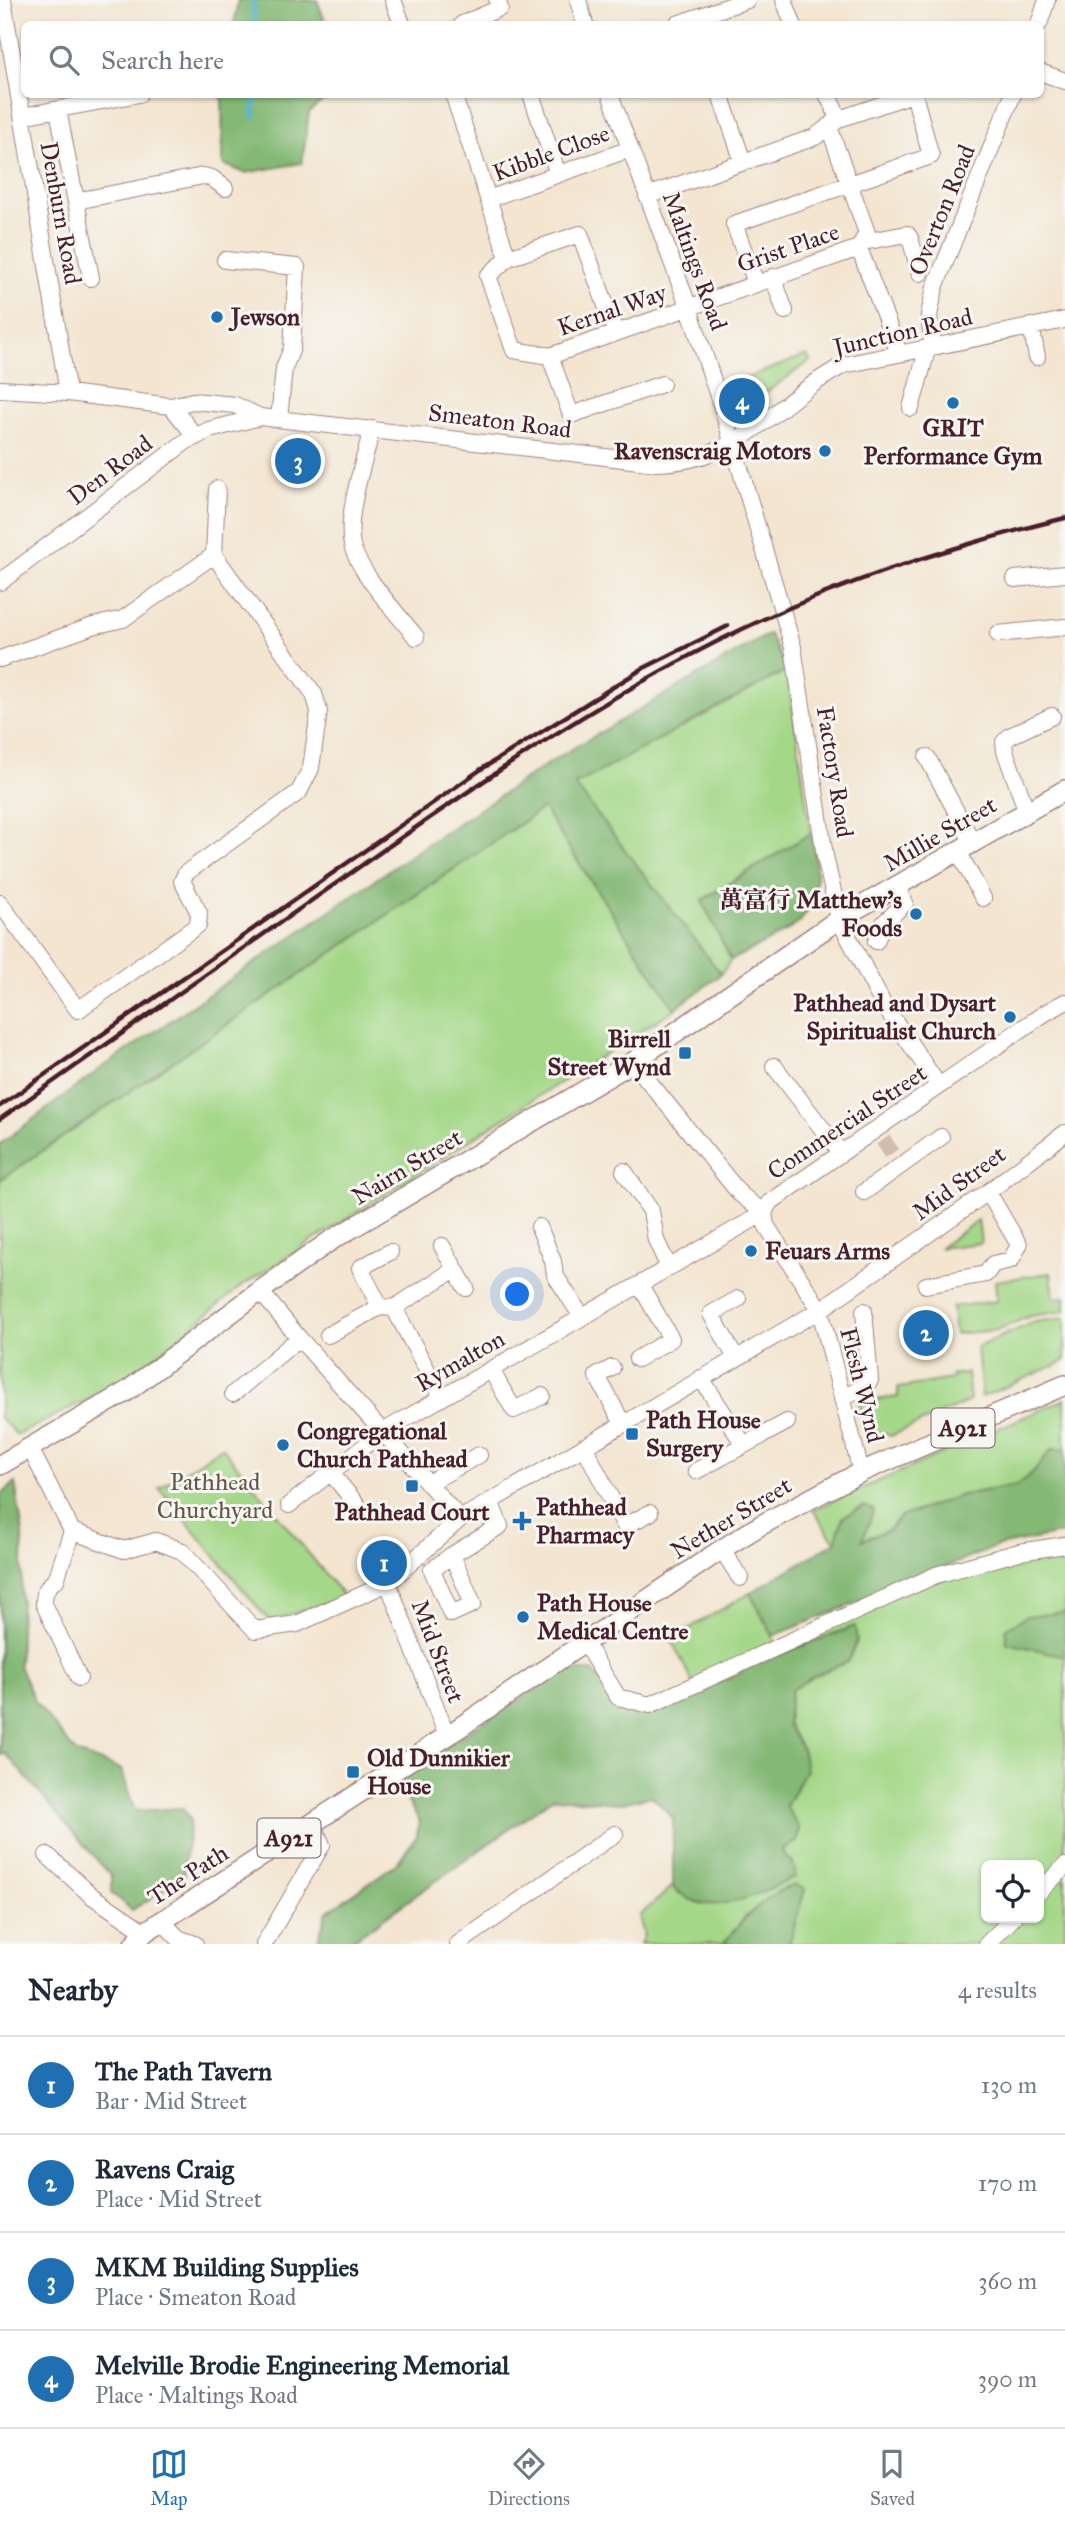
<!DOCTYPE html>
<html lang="en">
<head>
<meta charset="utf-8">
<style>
	:root { --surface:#fff; --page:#f2f2f3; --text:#1f2937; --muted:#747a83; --line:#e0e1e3; --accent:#1f6fb2 }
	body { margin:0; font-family:"IM FELL Great Primer","Noto Serif SC",serif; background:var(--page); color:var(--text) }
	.controls { position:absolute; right:21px; bottom:21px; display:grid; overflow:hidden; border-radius:10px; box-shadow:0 2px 5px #0004 }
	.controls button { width:63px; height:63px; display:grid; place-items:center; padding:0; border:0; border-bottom:2px solid var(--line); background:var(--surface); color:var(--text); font:35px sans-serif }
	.you { position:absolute; left:518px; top:1295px; width:24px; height:24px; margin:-18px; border:5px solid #fff; border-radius:50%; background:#1a73e8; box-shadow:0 0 0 10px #1a73e833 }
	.badge { display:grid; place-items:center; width:46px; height:46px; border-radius:50%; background:var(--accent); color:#fff; font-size:23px; font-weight:700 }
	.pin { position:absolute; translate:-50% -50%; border:4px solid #fff; box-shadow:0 2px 7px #0006 }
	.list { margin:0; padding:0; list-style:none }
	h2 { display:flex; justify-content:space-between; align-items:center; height:91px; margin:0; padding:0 28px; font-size:30px }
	h2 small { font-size:23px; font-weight:400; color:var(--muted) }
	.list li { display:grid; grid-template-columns:46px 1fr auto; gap:21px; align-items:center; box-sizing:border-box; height:98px; padding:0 28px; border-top:2px solid var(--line) }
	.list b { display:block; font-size:26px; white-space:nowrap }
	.list p { margin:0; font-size:23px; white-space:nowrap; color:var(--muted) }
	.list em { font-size:23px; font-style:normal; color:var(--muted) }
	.icon { flex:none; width:38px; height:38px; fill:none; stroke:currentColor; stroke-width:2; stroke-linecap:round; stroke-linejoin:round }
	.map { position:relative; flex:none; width:1065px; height:1944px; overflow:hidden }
	.search { position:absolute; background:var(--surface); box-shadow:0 2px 5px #0004; left:21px; right:21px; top:21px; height:77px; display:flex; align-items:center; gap:18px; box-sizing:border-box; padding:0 24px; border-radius:10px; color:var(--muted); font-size:26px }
	.sheet { height:483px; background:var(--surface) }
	nav { display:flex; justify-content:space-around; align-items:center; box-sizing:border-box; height:98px; border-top:2px solid var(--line); background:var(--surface); font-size:19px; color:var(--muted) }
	nav a { display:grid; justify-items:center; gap:4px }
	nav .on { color:var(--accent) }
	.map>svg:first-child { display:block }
</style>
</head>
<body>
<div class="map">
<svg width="1065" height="1944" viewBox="0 0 1065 1944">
	<rect width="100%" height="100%" fill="#f6f6f2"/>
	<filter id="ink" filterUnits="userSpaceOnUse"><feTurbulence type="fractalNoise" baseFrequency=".0143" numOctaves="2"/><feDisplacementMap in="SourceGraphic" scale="14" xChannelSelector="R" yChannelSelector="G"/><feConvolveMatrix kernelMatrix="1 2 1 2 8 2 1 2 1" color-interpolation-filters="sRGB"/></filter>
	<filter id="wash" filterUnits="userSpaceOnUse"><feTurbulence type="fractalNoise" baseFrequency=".00686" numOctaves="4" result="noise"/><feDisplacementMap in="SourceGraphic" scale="28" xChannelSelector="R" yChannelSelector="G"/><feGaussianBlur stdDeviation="1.57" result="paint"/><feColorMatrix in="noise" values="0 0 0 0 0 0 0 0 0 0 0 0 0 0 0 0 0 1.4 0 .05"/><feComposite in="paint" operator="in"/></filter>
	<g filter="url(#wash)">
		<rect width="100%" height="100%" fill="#f3e5d0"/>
		<path fill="#a4d888" stroke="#777c5a" stroke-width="2" fill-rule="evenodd" d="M807 355 810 361 754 401 738 397 733 383Z
			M787 670 811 833 702 900 731 960 721 974 574 785Z
			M543 808 675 1009 240 1287 164 1350 106 1390 17 1435 0 1418V1180Z
			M978 1220 981 1243 939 1248Z
			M1051 1273 1054 1298 1065 1297V1311L1030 1316 997 1330 955 1334 952 1307 997 1301 995 1281Z
			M1065 1318V1361L982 1397 977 1347 1034 1322Z
			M967 1373 970 1401 891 1436 863 1427 859 1402 898 1397V1388L952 1379V1375Z
			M1065 1399V1450L1052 1449 1033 1472 1018 1485 962 1495 900 1517 889 1530 861 1540 874 1510 835 1542 813 1510Z
			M222 1447 345 1598 269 1621 159 1488Z
			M1065 1545V1944H789L805 1889 780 1890 746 1916 723 1944H640L644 1935 639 1916 673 1886 680 1894 780 1883 796 1877C778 1847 782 1848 793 1817L786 1807 803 1752 787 1723 791 1690 816 1675 857 1641 854 1626 694 1685 671 1639 750 1593 778 1647 936 1575ZM986 1865H1039V1918H986Z"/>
		<path fill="#83b874" stroke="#666c50" stroke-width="2" d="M238 0H317L326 24H234Z
			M222 95V94L330 95 309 112 302 163 245 173 223 164Z
			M769 634 787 670 575 785 721 974 675 1009 543 808 0 1180V1144L99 1070 436 838 560 756Z
			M811 833C817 862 822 898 799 922 789 932 746 952 731 960L702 901Z
			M1052 1449 1065 1450V1533L998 1546 773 1636 750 1593 835 1542 843 1517 864 1506 874 1510 862 1540 889 1530 900 1517 962 1495 1018 1485 1033 1472Z
			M15 1483 23 1534 19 1666 35 1702 76 1753 121 1769 135 1811 183 1808 190 1820 183 1878 132 1910 111 1893V1876L6 1754 0 1755V1496Z
			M1065 1612V1656L1007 1643 1005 1629 1027 1616Z
			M855 1626 857 1641 848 1662 816 1675 791 1690 787 1723 803 1752 806 1770 786 1806 799 1828 797 1842 782 1849 784 1856 793 1862 796 1877C760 1892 706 1925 673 1886V1818L652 1796 621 1803 553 1798 347 1944H317L327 1912 396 1864 417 1836 419 1820 397 1783 450 1743 565 1671H593L620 1708 643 1712 734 1676 752 1665Z
			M795 1885 805 1889 789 1944H723C743 1920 764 1894 795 1885Z"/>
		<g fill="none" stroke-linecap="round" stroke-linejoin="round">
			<path stroke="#56b6d5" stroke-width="4.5" d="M253 0 254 24
				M254 94V117"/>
		</g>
	</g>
	<g filter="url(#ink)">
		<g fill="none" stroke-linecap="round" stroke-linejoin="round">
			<path stroke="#d1bdaf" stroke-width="16" stroke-dasharray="16 8" stroke-linecap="butt" d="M883 1140 894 1156"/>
			<g stroke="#9e827e" stroke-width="18">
				<path id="minor" d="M3 0 68 393
					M393 0 402 24
					M578 0 585 24
					M784 0 793 24
					M462 24 500 8 497 0
					M677 24 747 0
					M1039 24 1047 0
					M1040 72 1065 81
					M453 94 508 258
					M531 94 558 174
					M610 94 689 308 723 411 793 647 825 856 839 919 883 1004 939 1086
					M720 94 743 162
					M827 94 839 119
					M58 110 91 278
					M22 116 139 94
					M647 196 815 137 839 119 913 94
					M488 199 630 149
					M76 201 203 176 212 178 225 188
					M863 242 907 234 910 238 920 273
					M859 248 899 353
					M225 260 297 267 292 348 284 368 279 419
					M773 277 785 311
					M756 283 734 224 931 156 914 94
					M1031 326 1037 357
					M616 333 580 234 508 258 488 276 514 350 550 356 859 248 867 233 829 127
					M933 346 929 315 935 287 1013 94
					M550 356 571 415 662 384
					M0 389 68 393 171 406 196 437
					M171 406 193 401 235 405 260 417
					M911 408 928 347
					M372 429C365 458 345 516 352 545 359 573 397 613 416 637
					M1015 579 1065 574
					M0 582 185 442 209 430 260 417 657 463C741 462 776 401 844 365L1065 320
					M998 634 1065 627
					M0 659 93 626 123 619 214 555
					M927 757 973 843
					M1027 812 1005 751 1004 742 1010 736 1052 716
					M958 851 983 898
					M0 903 78 1010 198 925 199 913 182 881 186 873 299 792 311 768 319 711 314 694 214 555 217 489
					M876 941 884 923 905 903 896 887
					M633 1062 740 1194 764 1213
					M774 1066 841 1153
					M624 1171 651 1211 656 1240 669 1268
					M864 1192 941 1137
					M764 1213 769 1203 1045 1013 1065 1002
					M764 1213 766 1225 820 1310 861 1472
					M539 1227 553 1261 555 1275 582 1317
					M442 1246 466 1288
					M390 1252 360 1268 380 1307 394 1308
					M926 1285 986 1274 993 1264 1011 1260 1019 1245 988 1192
					M260 1291 299 1338 460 1519
					M328 1335 380 1307
					M736 1358 711 1314 738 1299
					M637 1359 671 1339 640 1285
					M612 1368 597 1376 623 1424
					M491 1370 514 1410 542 1396
					M701 1378 744 1445
					M233 1394 299 1338
					M442 1398 394 1308 455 1269
					M842 1399 865 1386 870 1380 864 1311
					M584 1446 625 1526 650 1513
					M30 1448 72 1531 124 1550 156 1541 182 1551 255 1630 297 1624 388 1583 460 1519 820 1310 988 1192 1065 1133
					M696 1471 787 1422
					M331 1473 363 1512
					M429 1483 479 1455
					M289 1505 384 1431 764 1213
					M72 1531 56 1580C46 1586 44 1593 44 1604L79 1678
					M722 1549 740 1578
					M452 1555 473 1604 451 1614 432 1570 452 1555 500 1526 490 1501
					M388 1583 447 1736
					M584 1642 618 1697 650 1705 936 1575 1019 1552 1065 1545
					M47 1855 92 1896 145 1932
					M1039 1892 1065 1866
					M162 1921 178 1938 195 1944
					M264 1944 322 1845 312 1823
					M458 1944 615 1834
					M987 1944 1013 1918"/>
			</g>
			<g stroke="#9e827e" stroke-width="22">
				<path id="major" d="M0 1465 126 1392 260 1291 330 1241 633 1062 839 919 1065 790
					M134 1944 145 1932 447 1736 722 1549 761 1525 861 1472 1065 1385"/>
			</g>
			<use href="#minor" stroke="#fff" stroke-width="16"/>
			<use href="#major" stroke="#fff" stroke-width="19"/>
			<path stroke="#4a1f2b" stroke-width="4.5" d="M0 1106 480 770 642 669 728 626
				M0 1119C118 1036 237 953 355 870 486 778 619 685 766 618 862 575 964 543 1065 518"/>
		</g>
	</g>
	<g fill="#1f6fb2" stroke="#f6f6f2" stroke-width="2.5">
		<circle cx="217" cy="317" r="7"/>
		<circle cx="953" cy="403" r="7"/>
		<circle cx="825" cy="451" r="7"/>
		<circle cx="916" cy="914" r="7"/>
		<circle cx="1010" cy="1017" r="7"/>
		<rect x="678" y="1046" width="14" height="14" rx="3.5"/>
		<circle cx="751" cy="1251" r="7"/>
		<rect x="625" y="1427" width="14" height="14" rx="3.5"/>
		<circle cx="283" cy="1445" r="7"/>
		<rect x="405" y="1479" width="14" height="14" rx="3.5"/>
		<path d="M518.5 1510.5h7v7h7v7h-7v7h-7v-7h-7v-7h7z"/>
		<circle cx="523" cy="1617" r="7"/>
		<rect x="346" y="1765" width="14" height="14" rx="3.5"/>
	</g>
	<g text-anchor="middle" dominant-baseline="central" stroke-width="6" stroke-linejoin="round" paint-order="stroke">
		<g fill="#f6f6f2" stroke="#7e6067" stroke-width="2">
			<rect x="931.5" y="1408.5" width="63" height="39" rx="5"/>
			<rect x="257.5" y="1818.5" width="63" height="39" rx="5"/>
		</g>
		<g font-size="23" font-weight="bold" fill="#4a1f2b">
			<text x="963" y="1428">A921</text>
			<text x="289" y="1838">A921</text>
		</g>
		<g font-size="24" fill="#4a1f2b" stroke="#f6f6f2">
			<text transform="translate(551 153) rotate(-20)">Kibble Close</text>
			<text transform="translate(942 210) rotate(-68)">Overton Road</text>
			<text transform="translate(61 213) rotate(80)">Denburn Road</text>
			<text transform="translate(788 248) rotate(-19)">Grist Place</text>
			<text transform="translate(695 261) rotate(70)">Maltings Road</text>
			<text transform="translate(612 310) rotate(-19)">Kernal Way</text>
			<text transform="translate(903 332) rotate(-13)">Junction Road</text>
			<text transform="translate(500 421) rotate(7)">Smeaton Road</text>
			<text transform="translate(110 470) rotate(-37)">Den Road</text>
			<text transform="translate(835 772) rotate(81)">Factory Road</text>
			<text transform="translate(940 834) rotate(-30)">Millie Street</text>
			<text transform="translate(847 1122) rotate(-34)">Commercial Street</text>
			<text transform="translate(407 1167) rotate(-31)">Nairn Street</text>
			<text transform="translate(959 1183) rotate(-36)">Mid Street</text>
			<text transform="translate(460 1361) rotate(-30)">Rymalton</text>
			<text transform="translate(862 1385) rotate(76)">Flesh Wynd</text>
			<text transform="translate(731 1518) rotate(-31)">Nether Street</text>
			<text transform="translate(438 1651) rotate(69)">Mid Street</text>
			<text transform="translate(188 1875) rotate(-33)">The Path</text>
		</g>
		<g font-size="24" font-weight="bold" fill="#4a1f2b" stroke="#f6f6f2" text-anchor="start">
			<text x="231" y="317">Jewson</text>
			<text x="953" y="428" text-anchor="middle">GRIT<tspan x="953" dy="28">Performance Gym</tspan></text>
			<text x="811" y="451" text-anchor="end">Ravenscraig Motors</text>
			<text x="902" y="900" text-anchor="end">萬富行 Matthew's<tspan x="902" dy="28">Foods</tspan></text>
			<text x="996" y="1003" text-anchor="end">Pathhead and Dysart<tspan x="996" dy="28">Spiritualist Church</tspan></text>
			<text x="671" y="1039" text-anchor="end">Birrell<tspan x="671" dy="28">Street Wynd</tspan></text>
			<text x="765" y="1251">Feuars Arms</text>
			<text x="646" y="1420">Path House<tspan x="646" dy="28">Surgery</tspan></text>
			<text x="297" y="1431">Congregational<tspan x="297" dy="28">Church Pathhead</tspan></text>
			<text x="536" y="1507">Pathhead<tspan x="536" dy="28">Pharmacy</tspan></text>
			<text x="412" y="1512" text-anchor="middle">Pathhead Court</text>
			<text x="537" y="1603">Path House<tspan x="537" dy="28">Medical Centre</tspan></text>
			<text x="367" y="1758">Old Dunnikier<tspan x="367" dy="28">House</tspan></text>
		</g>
		<g font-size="24" fill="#655647" stroke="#f6f6f2">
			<text x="215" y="1482">Pathhead<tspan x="215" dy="28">Churchyard</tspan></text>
		</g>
	</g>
</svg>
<div class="controls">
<button><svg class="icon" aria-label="locate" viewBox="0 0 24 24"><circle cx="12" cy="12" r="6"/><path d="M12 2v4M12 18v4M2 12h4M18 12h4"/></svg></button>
</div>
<div class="you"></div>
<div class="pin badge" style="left:384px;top:1563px">1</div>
<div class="pin badge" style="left:926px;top:1333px">2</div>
<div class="pin badge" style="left:298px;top:461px">3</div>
<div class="pin badge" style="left:742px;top:401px">4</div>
<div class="search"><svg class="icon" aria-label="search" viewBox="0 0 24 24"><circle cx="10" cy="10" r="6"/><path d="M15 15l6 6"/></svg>Search here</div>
</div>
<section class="sheet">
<h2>Nearby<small>4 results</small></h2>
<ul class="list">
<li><span class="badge">1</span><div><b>The Path Tavern</b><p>Bar · Mid Street</p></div><em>130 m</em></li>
<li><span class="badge">2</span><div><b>Ravens Craig</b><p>Place · Mid Street</p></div><em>170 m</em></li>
<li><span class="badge">3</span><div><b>MKM Building Supplies</b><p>Place · Smeaton Road</p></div><em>360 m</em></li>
<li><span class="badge">4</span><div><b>Melville Brodie Engineering Memorial</b><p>Place · Maltings Road</p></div><em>390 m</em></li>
</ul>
</section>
<nav>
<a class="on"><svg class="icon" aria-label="map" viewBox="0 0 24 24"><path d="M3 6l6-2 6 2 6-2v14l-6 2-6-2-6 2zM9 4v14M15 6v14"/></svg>Map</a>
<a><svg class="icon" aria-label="directions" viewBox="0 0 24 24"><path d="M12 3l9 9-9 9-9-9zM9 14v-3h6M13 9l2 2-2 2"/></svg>Directions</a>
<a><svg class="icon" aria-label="saved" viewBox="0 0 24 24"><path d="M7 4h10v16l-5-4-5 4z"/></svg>Saved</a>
</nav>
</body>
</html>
